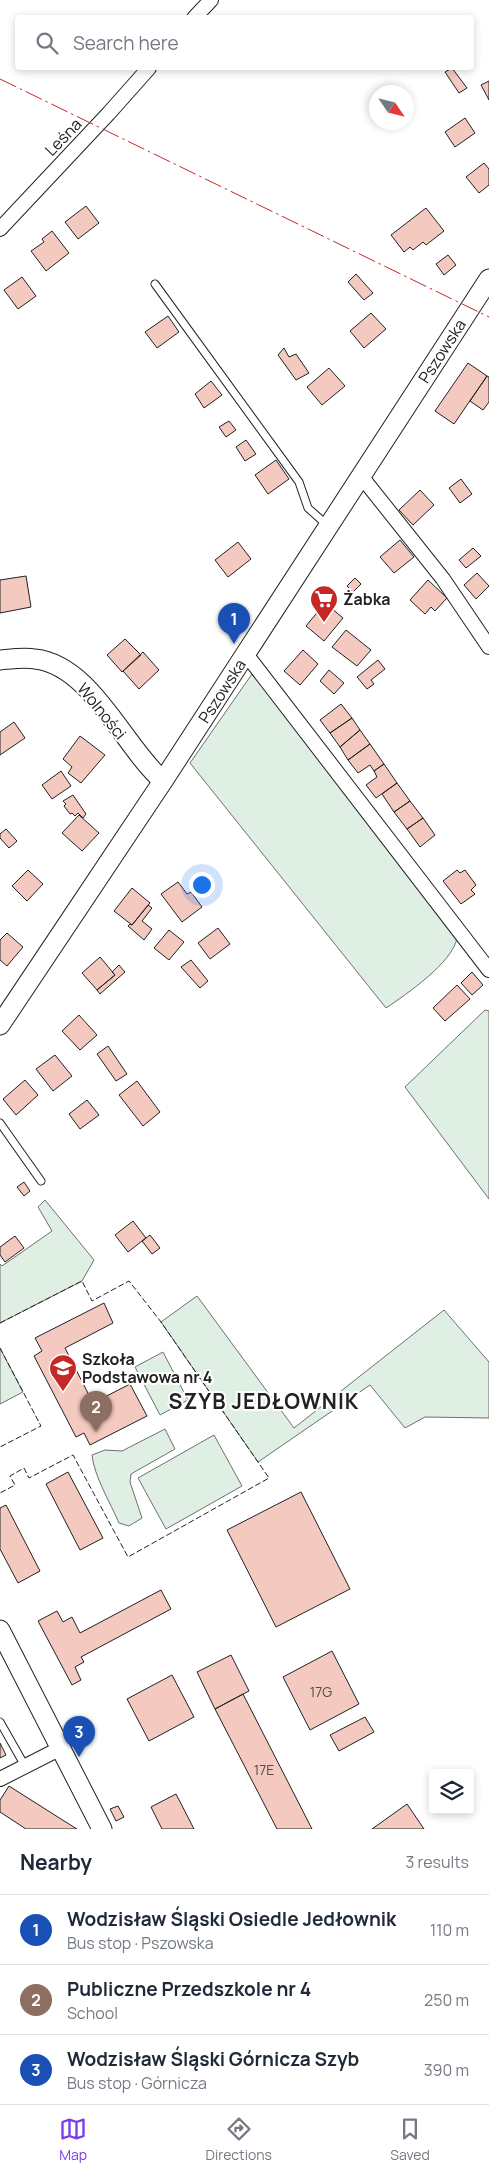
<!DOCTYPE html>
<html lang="en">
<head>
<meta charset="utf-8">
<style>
	:root { --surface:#fff; --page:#f2f2f3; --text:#1f2937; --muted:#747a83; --line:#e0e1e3; --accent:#7c3aed }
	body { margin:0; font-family:Manrope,sans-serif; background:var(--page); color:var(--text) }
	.controls { position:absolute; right:15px; bottom:15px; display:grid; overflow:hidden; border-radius:5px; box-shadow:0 2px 8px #0003 }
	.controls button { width:45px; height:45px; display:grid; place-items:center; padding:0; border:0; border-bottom:1px solid var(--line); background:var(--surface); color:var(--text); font:25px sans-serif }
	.compass { position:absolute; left:369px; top:85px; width:45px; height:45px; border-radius:50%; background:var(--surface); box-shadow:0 2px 8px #0003; rotate:125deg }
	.you { position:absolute; left:201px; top:884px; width:18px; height:18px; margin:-12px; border:4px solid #fff; border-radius:50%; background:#1a73e8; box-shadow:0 0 0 8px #1a73e833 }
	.badge { display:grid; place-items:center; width:32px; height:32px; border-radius:50%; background:var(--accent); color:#fff; font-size:16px; font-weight:700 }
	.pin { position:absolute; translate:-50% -41px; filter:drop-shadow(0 1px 2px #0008) }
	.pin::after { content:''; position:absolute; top:26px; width:18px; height:15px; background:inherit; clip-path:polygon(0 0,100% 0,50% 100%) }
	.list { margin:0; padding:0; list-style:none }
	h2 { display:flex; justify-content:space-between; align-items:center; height:65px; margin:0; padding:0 20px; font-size:21px }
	h2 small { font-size:16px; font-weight:400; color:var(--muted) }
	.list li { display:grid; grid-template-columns:32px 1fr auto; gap:15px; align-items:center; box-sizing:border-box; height:70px; padding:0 20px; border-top:1px solid var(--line) }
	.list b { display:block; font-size:19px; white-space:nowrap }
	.list p { margin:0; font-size:16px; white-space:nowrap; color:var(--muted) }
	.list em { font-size:16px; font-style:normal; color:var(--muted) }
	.icon { flex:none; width:28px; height:28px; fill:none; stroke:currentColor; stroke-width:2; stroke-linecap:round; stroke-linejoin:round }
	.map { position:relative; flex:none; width:489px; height:1829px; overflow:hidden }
	.search { position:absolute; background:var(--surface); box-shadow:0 2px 8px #0003; left:15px; right:15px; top:15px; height:55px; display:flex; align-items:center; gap:12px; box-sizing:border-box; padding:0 18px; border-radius:5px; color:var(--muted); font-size:19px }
	.sheet { height:275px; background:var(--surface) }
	nav { display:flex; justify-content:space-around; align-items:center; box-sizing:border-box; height:70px; border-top:1px solid var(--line); background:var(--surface); font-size:14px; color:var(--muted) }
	nav a { display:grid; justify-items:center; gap:2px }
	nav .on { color:var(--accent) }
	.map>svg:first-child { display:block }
</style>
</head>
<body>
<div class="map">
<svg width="489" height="1829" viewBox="0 0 489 1829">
	<rect width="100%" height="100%" fill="#fff"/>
	<path fill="#e0efe3" stroke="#6f6f6f" d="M252 674 457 938C453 962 407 994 386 1008L190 763Z
		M485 1010 489 1011V1199L405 1087Z
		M45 1200 94 1260 82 1281 0 1323V1264L2 1266 52 1231 38 1207Z
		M197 1296 294 1428 444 1310 489 1362V1418L425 1417 405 1428 370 1385 258 1462 161 1322Z
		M0 1348 23 1392 0 1404Z
		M163 1352 188 1400 160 1415 135 1367Z
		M165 1429 175 1449 131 1474 130 1482 142 1518 129 1526 119 1523C110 1502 94 1476 92 1455L105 1450 122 1451Z
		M214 1435 242 1486 166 1529 138 1478Z"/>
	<path fill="#f3c9c0" stroke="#222" d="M452 68 467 88 459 93 445 72Z
		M489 81V100L481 85Z
		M465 118 475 133 455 147 445 132Z
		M484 163 489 169V185L479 193 466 177Z
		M86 206 99 223 78 239 65 222Z
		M426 208 444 231 426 245 423 242 413 250 410 247 404 252 391 235Z
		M52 231 69 253 46 271 31 251 44 242 42 239Z
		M448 255 456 265 444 275 436 264Z
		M356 274 373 293 364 300 348 282Z
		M22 277 36 296 18 309 4 290Z
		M371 313 386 329 364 348 350 331Z
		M168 316 179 332 157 348 145 332Z
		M284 348 289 357 296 354 309 373 296 380 278 355Z
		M468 363 487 376 454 424 435 411Z
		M329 368 345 386 322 405 307 387Z
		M487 376 489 377V402L483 410 470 401Z
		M211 381 222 395 204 408 195 394Z
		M229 421 236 430 226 437 219 427Z
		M246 440 256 454 245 461 236 447Z
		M276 460 289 479 268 494 255 475Z
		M461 479 472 494 460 503 449 488Z
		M420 490 434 505 413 525 399 510Z
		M400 540 414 557 394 573 380 557Z
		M238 542 251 559 228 577 215 560Z
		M473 548 481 556 466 568 459 560Z
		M477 573 489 586 476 599 464 585Z
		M26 576 31 607 0 613V580Z
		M355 578 361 584 353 592 347 586Z
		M428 580 447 598 435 611 431 607 425 614 410 600Z
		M325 603 343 618 324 641 306 626Z
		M346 630 371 650 357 666 332 647Z
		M125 639 141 655 122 672 107 655Z
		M303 650 318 664 300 685 284 671Z
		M143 652 159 670 139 689 123 671Z
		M378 660 385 669 371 680 374 684 367 689 357 677Z
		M329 670 344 683 334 694 320 681Z
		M341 704 352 718 330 733 320 720Z
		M352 718 360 730 340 747 330 733Z
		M14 722 25 738 0 755V732Z
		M360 730 370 744 348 760 340 747Z
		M80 736 105 755 81 783 68 773 72 767 63 759Z
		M370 744 384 764 374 771 370 765 358 773 348 760Z
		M384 764 397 783 376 798 366 785 377 777 374 771Z
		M61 771 71 786 52 799 42 785Z
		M397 783 410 801 394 812 382 794Z
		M73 795 86 814 83 818 78 813 75 816 72 813 70 814 64 806 66 804 63 801Z
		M410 801 423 818 407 829 394 812Z
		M79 815 99 833 82 851 62 833Z
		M423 818 435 835 420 847 407 829Z
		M6 829 17 841 9 848 0 838V834Z
		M28 870 43 884 27 901 12 886Z
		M457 870 460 873 465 870 476 885 471 890 475 894 461 904 443 881Z
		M178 882 187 894 191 892 202 907 182 922 161 894Z
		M132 888 150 903 132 925 114 911Z
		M148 905 152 908 142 921 152 929 144 940 128 926 130 924 132 925Z
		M218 928 230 944 210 959 198 943Z
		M169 930 184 942 169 960 154 948Z
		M7 933 23 947 7 966 0 960V940Z
		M100 957 115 975 97 990 82 973Z
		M191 960 208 981 200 988 181 967Z
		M119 965 125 972 100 994 97 990 115 975 112 972Z
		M472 972 483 985 472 995 461 983Z
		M457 985 470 999 445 1021 433 1008Z
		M79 1015 97 1035 80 1050 62 1031Z
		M108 1046 127 1074 116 1081 97 1054Z
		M55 1055 72 1076 53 1091 36 1069Z
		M25 1080 38 1095 16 1115 3 1099Z
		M137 1081 160 1112 143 1126 119 1095Z
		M87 1100 99 1115 80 1129 69 1114Z
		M24 1182 30 1191 24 1196 17 1187Z
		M133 1221 146 1238 128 1252 115 1235Z
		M150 1235 160 1248 152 1254 142 1241Z
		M15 1236 24 1248 5 1262 0 1255V1247Z
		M104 1303 113 1323 65 1348 93 1403 130 1384 147 1416 90 1445 84 1433 76 1437 34 1356 42 1351 35 1338Z
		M68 1472 103 1538 80 1550 46 1484Z
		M301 1492 350 1589 276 1627 227 1530Z
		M6 1505 40 1571 18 1583 0 1549V1508Z
		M161 1590 171 1609 81 1657 84 1662 75 1667 81 1680 72 1685 38 1621 57 1611 63 1622 72 1617 80 1633Z
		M332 1651 359 1704 310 1730 283 1677Z
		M231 1655 249 1691 215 1709 197 1672Z
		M172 1675 194 1717 149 1741 127 1699Z
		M243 1694 312 1829H277L215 1709Z
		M365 1717 374 1732 339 1751 330 1735Z
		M0 1743 6 1755 0 1758Z
		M9 1786 61 1819 77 1829H26L0 1812V1800Z
		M176 1794 194 1829H162L151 1807Z
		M407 1804 424 1829H372Z
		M118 1806 124 1817 116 1821 110 1809Z"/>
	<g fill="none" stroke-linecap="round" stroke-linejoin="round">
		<g stroke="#222" stroke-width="9">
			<path id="lane" d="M155 284 299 482 308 508 328 526
				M0 1123 41 1181
				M0 1722 25 1766"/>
		</g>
		<g stroke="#222" stroke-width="16">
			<path id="street" d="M194 18 211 0
				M0 229 109 113 149 68
				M361 476 443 579 489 647
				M246 654 489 970
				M0 1779 61 1748"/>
		</g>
		<g stroke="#222" stroke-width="21">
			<path id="secondary" d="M0 660C11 659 24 657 35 659 91 665 124 747 163 781
				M0 1025 163 781 489 279
				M0 1630 102 1829"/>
		</g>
		<use href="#lane" stroke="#fff" stroke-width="7"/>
		<use href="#street" stroke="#fff" stroke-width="14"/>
		<use href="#secondary" stroke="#fff" stroke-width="19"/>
		<path stroke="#222" stroke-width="1" stroke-dasharray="6 2.5" stroke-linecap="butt" d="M0 1323 82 1281 92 1301 129 1281 161 1322 269 1478 128 1557 73 1455 29 1478 24 1468 10 1476 15 1485 0 1493
			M0 1348 41 1426 0 1447"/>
		<path stroke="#c62828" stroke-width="1" stroke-dasharray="18 4 2.5 4" stroke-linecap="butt" d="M0 79 489 317"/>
	</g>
	<defs>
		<g id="supermarket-pin" transform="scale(1.4375)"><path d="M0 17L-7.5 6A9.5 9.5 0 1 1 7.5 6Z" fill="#c62828" stroke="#fff"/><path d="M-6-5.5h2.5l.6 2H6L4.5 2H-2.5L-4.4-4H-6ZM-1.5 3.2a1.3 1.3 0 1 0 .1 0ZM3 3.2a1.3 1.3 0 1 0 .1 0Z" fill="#fff"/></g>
		<g id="school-pin" transform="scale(1.4375)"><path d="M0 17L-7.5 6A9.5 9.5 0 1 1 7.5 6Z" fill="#c62828" stroke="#fff"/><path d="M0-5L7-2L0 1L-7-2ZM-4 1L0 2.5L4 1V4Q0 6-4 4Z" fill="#fff"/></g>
	</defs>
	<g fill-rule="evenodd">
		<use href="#supermarket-pin" x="324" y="599"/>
		<use href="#school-pin" x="63" y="1368"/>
	</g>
	<g text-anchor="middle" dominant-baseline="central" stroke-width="4" stroke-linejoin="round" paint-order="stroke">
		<g font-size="14" fill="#564c4a">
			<text x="321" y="1691">17G</text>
			<text x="264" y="1769">17E</text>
		</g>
		<g font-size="16" fill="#222" stroke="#fff">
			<text transform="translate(63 137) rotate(-46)">Leśna</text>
			<text transform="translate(442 351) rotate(-57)">Pszowska</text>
			<text transform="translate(222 691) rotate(-57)">Pszowska</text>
			<text transform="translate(102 711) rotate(51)">Wolności</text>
		</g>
		<g font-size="16" font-weight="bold" fill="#222" stroke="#fff" text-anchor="start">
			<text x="343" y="599">Żabka</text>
			<text x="82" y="1359">Szkoła<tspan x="82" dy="18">Podstawowa nr 4</tspan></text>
		</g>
		<g font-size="21" font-weight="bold" letter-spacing="1" fill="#222" stroke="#fff">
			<text x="264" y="1401">SZYB JEDŁOWNIK</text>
		</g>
	</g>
</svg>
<div class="controls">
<button><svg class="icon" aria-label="layers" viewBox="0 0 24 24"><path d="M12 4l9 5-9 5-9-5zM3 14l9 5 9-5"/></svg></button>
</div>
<svg class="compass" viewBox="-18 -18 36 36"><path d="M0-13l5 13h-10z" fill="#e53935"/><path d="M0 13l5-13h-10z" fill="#747a83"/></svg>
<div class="you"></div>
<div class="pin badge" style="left:234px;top:644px;background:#1a4fb4">1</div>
<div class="pin badge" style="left:96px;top:1432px;background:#8d6e63">2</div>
<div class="pin badge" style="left:79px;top:1757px;background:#1a4fb4">3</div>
<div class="search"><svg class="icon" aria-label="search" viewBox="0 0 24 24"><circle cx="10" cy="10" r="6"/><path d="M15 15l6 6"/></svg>Search here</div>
</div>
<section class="sheet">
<h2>Nearby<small>3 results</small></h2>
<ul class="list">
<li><span class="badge" style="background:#1a4fb4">1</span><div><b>Wodzisław Śląski Osiedle Jedłownik</b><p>Bus stop · Pszowska</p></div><em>110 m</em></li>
<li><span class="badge" style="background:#8d6e63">2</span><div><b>Publiczne Przedszkole nr 4</b><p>School</p></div><em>250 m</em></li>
<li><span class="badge" style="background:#1a4fb4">3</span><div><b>Wodzisław Śląski Górnicza Szyb</b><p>Bus stop · Górnicza</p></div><em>390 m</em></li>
</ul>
</section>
<nav>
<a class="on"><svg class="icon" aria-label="map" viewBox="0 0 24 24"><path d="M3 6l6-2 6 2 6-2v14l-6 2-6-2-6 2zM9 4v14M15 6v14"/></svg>Map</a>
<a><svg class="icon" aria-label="directions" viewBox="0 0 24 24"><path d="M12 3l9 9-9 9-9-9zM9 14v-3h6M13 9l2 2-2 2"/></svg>Directions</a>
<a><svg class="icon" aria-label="saved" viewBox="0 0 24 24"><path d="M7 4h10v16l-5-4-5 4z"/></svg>Saved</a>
</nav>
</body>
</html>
